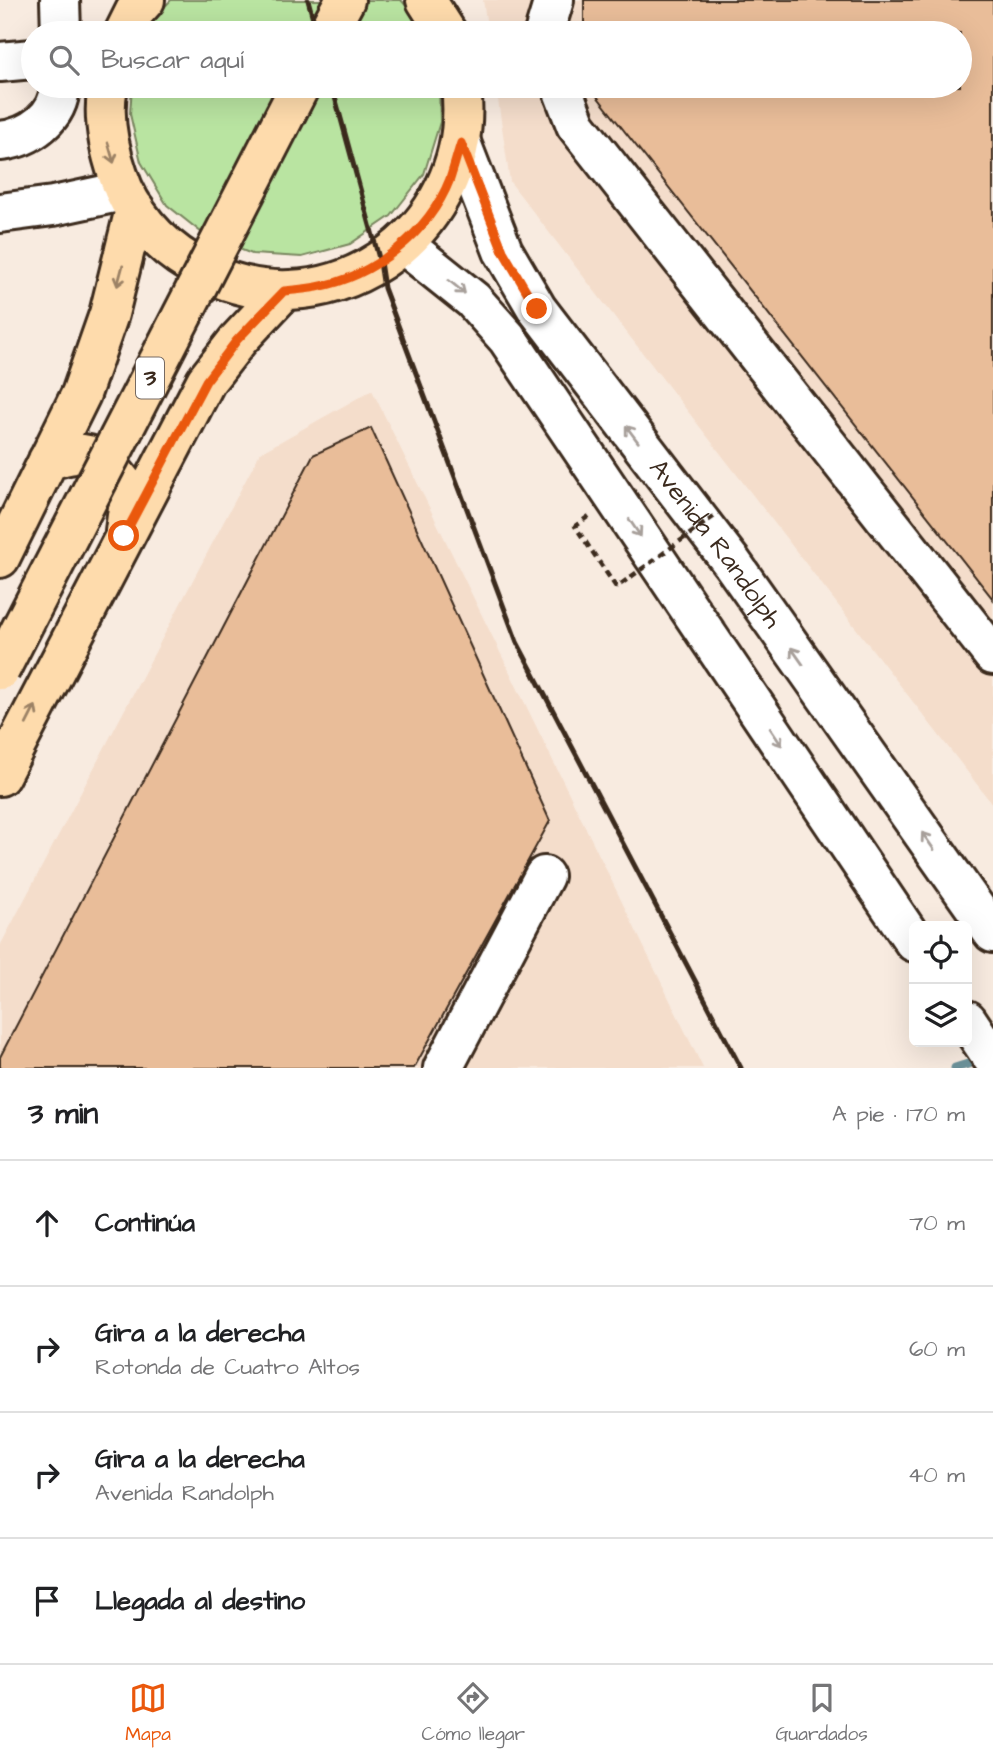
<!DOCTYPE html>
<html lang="es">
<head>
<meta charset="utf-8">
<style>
	:root { --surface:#fff; --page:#f2f2f2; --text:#202124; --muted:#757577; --line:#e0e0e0; --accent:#ea580c }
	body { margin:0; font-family:"Architects Daughter",sans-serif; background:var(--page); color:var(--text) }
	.controls { position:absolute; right:21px; bottom:21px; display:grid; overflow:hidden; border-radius:10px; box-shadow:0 7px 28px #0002 }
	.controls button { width:63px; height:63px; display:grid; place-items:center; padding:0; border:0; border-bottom:2px solid var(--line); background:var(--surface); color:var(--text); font:35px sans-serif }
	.stop { position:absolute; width:21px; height:21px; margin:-16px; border:5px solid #ea580c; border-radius:50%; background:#fff }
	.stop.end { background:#ea580c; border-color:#fff; box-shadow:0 2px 7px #0008 }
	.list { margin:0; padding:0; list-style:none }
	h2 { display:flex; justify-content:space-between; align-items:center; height:91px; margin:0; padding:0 28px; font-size:30px }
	h2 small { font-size:23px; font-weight:400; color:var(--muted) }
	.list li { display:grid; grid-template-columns:46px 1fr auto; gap:21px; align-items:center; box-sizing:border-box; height:126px; padding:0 28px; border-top:2px solid var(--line) }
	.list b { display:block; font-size:26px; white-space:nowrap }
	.list p { margin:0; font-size:23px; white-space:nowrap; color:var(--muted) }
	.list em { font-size:23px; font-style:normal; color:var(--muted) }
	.icon { flex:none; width:38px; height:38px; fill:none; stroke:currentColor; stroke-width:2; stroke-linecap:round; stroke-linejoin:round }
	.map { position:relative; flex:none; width:993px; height:1068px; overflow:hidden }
	.search { position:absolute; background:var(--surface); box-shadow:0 7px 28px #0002; left:21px; right:21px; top:21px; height:77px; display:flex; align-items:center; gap:18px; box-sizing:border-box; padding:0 24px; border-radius:38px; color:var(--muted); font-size:26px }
	.sheet { height:595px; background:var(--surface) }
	nav { display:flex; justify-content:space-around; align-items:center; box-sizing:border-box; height:98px; border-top:2px solid var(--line); background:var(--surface); font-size:19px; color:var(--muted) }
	nav a { display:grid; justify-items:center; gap:4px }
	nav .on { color:var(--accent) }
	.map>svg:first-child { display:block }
</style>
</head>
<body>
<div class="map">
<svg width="993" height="1068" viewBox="0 0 993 1068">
	<rect width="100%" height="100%" fill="#f8ebe0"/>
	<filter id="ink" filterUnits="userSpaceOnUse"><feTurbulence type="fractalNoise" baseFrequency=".0143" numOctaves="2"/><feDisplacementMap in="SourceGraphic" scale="14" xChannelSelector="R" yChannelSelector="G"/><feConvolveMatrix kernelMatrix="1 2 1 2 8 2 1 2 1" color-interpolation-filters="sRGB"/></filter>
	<g filter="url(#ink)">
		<path fill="#f4ddcb" d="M483 0H993V805L510 182 496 86H960V33H488Z
			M372 390 703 1068H0V946L260 453Z"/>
		<path fill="#b9e4a1" stroke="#7a8760" stroke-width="2" d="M171 0H401L418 19 424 33H148L154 18Z
			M132 86H439L440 122 424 174 391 216 350 244 302 257 252 254 206 236 167 205 141 162 130 114Z"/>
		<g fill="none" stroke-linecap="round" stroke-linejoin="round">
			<path stroke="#6c929a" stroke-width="9" d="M955 1068 984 1059"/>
		</g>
		<path fill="#e9bd99" stroke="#3b2a1e" stroke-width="2" d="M584 0H993V599L589 86H960V33H584Z
			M371 428 550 821 414 1068H0V1057L313 455Z"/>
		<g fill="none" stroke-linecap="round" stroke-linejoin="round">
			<g stroke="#3b2a1e" stroke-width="44">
				<g id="minor">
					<path d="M60 0 61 33"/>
					<path d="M544 33 554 0"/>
					<path d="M0 62 33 59"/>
					<path d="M561 86 576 125 993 655"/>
					<path d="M0 141C30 138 59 117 60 86"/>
					<path id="s1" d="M461 143 503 251 537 309 732 563 993 933"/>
					<path d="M0 213 53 206 123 191"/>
					<path d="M403 244 473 300 507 338 914 942"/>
					<path d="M967 1020 993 1059"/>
					<path d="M443 1068 544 876"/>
				</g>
			</g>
			<g stroke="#3b2a1e" stroke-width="44">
				<path id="major" d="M426 0 447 33
					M124 33 135 11 145 0
					M327 33 345 0
					M108 86C102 116 108 146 118 175 130 212 157 243 190 263 320 343 479 235 461 86
					M48 460C58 458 72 453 82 454 104 456 118 477 130 493L125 531
					M0 558 81 394 109 314 135 209
					M0 776 206 381 238 340 284 291"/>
			</g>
			<path stroke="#3b2a1e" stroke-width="4.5" stroke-dasharray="7 5" stroke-linecap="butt" d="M589 516 575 526 616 587 621 584"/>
			<use href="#minor" stroke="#fff" stroke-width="38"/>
			<use href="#major" stroke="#fedbac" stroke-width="38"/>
			<path stroke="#3b2a1e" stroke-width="5" d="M308 0 317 33
				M332 86 380 262 384 288 517 642 741 1068"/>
			<g stroke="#3b2a1e" stroke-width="44" stroke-linecap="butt">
				<path id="major-bridge" d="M0 670 300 86"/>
			</g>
			<path stroke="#3b2a1e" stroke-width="4.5" stroke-dasharray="7 5" stroke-linecap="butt" d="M621 584 720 512"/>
			<use href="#major-bridge" stroke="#fedbac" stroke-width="38"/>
		</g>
		<defs><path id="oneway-shaft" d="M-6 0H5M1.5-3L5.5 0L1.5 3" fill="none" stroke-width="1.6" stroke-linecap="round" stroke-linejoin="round" transform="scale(1.75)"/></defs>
		<g stroke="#9c8265">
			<use href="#oneway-shaft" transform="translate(111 153) rotate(74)"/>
			<use href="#oneway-shaft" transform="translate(120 276) rotate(105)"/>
			<use href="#oneway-shaft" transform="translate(31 715) rotate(-63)"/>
		</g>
		<g stroke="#a79f9a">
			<use href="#oneway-shaft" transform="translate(457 287) rotate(39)"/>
			<use href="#oneway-shaft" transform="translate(632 434) rotate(-127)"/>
			<use href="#oneway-shaft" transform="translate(635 528) rotate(56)"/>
			<use href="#oneway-shaft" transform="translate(797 656) rotate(-125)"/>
			<use href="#oneway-shaft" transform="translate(776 737) rotate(56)"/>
			<use href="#oneway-shaft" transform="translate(928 841) rotate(-125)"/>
		</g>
	</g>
	<g fill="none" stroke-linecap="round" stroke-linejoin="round" filter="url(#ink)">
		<path stroke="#ea580c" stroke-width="9" d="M124 536 206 381 237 340 284 291C295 290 306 289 317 287 373 277 429 233 450 179 454 167 457 155 461 143L503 251 537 309"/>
	</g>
	<g text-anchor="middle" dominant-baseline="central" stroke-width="5" stroke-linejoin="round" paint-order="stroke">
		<rect fill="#fff" stroke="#766a62" stroke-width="2" x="136" y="357.5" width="28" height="41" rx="5"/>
		<g font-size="24" font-weight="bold" fill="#3b2a1e">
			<text x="150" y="378">3</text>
		</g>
		<g font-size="26" fill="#3b2a1e" stroke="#fff">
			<text stroke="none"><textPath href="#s1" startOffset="478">Avenida Randolph</textPath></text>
		</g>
	</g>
</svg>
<div class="controls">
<button><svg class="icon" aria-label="locate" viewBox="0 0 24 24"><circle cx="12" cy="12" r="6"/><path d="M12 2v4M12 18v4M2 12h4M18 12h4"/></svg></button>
<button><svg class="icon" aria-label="layers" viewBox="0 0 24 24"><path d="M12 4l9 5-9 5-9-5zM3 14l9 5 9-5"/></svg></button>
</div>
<div class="stop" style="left:124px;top:536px"></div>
<div class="stop end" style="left:537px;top:309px"></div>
<div class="search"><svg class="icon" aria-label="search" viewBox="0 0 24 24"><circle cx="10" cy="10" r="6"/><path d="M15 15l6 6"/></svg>Buscar aquí</div>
</div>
<section class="sheet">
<h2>3 min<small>A pie · 170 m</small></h2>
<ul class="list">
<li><svg class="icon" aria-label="ahead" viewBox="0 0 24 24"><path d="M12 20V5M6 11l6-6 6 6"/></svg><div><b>Continúa</b></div><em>70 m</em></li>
<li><svg class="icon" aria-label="right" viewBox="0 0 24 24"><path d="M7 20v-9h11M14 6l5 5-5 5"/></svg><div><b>Gira a la derecha</b><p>Rotonda de Cuatro Altos</p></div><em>60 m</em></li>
<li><svg class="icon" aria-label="right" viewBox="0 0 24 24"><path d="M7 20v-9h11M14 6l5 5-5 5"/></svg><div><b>Gira a la derecha</b><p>Avenida Randolph</p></div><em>40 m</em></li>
<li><svg class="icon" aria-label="arrive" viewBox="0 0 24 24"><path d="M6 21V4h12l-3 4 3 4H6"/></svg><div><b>Llegada al destino</b></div></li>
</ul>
</section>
<nav>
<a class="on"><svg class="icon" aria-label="map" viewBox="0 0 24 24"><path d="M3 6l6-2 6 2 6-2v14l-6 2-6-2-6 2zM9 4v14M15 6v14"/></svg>Mapa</a>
<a><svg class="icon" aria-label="directions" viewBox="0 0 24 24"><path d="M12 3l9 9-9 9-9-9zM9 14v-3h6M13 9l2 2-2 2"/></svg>Cómo llegar</a>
<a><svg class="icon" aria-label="saved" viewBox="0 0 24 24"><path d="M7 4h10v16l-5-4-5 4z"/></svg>Guardados</a>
</nav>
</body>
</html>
